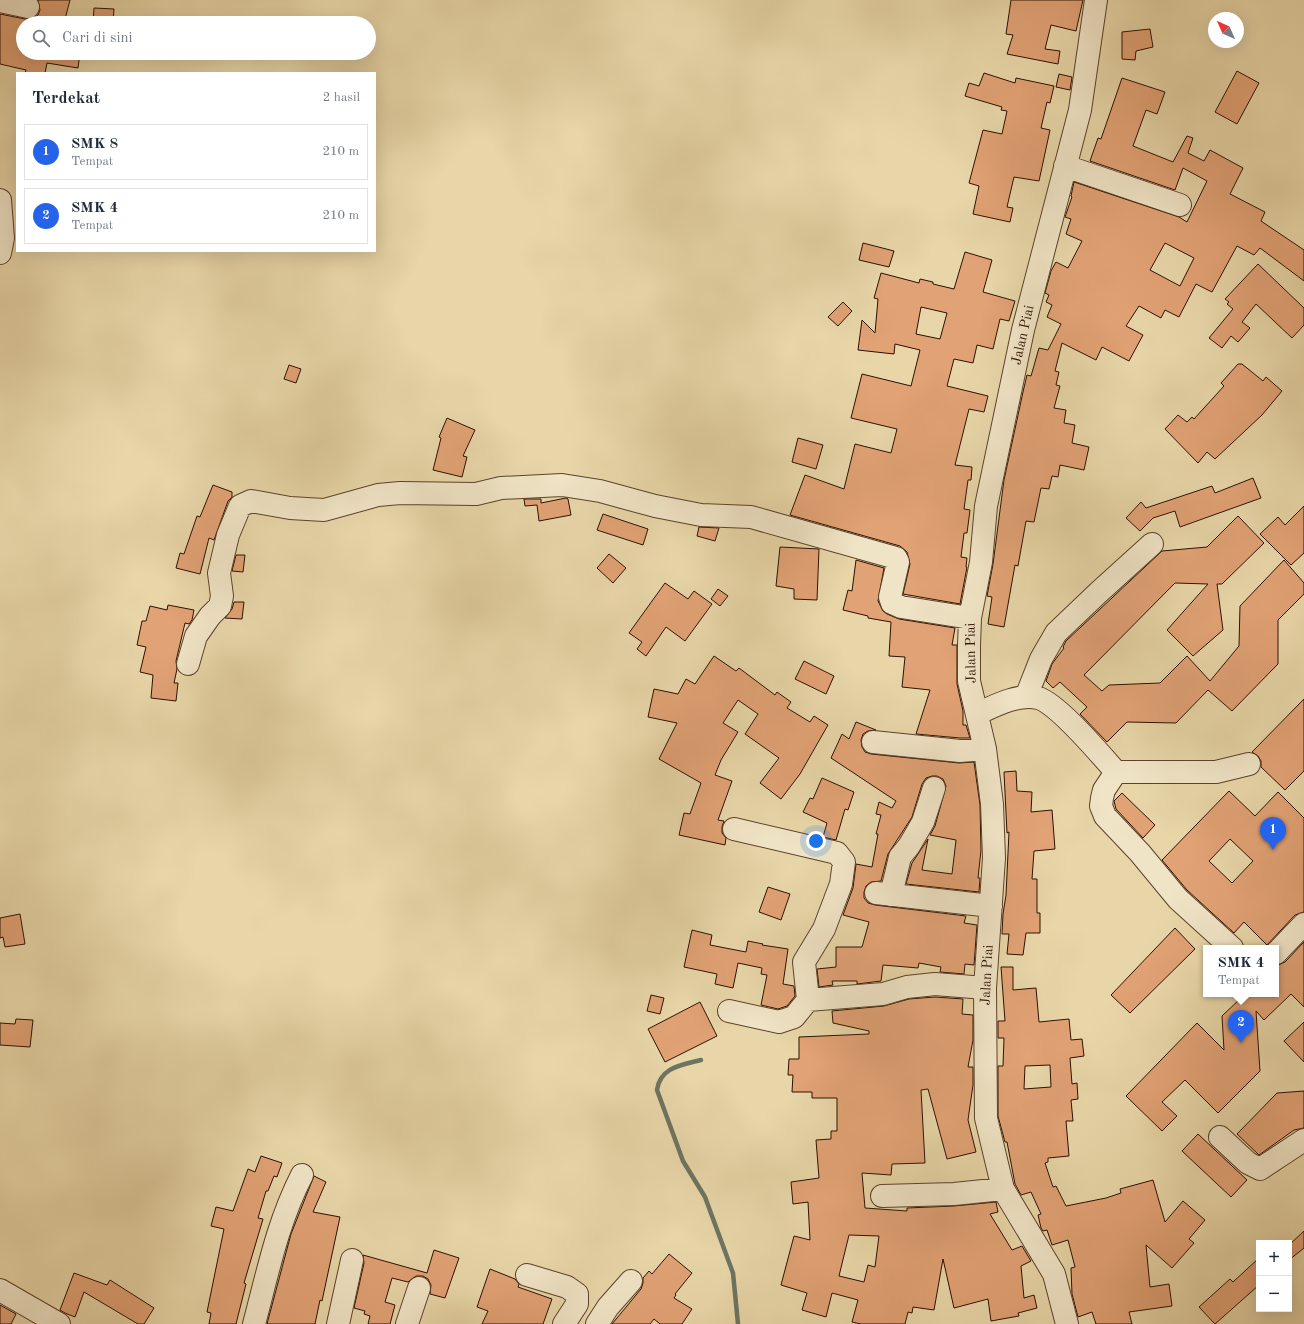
<!DOCTYPE html>
<html lang="id">
<head>
<meta charset="utf-8">
<style>
	:root { --surface:#fff; --page:#f6f6f7; --text:#1f2937; --muted:#747a83; --line:#e0e1e3; --accent:#2563eb }
	body { margin:0; font-family:"Old Standard TT",serif; background:var(--page); color:var(--text) }
	.controls { position:absolute; right:12px; bottom:12px; display:grid; overflow:hidden; border-radius:0px; box-shadow:0 4px 16px #0002 }
	.controls button { width:36px; height:36px; display:grid; place-items:center; padding:0; border:0; border-bottom:1px solid var(--line); background:var(--surface); color:var(--text); font:20px sans-serif }
	.compass { position:absolute; left:1208px; top:12px; width:36px; height:36px; border-radius:50%; background:var(--surface); box-shadow:0 4px 16px #0002; rotate:315deg }
	.you { position:absolute; left:816px; top:841px; width:14px; height:14px; margin:-10px; border:3px solid #fff; border-radius:50%; background:#1a73e8; box-shadow:0 0 0 6px #1a73e833 }
	.badge { display:grid; place-items:center; width:26px; height:26px; border-radius:50%; background:var(--accent); color:#fff; font-size:13px; font-weight:700 }
	.pin { position:absolute; translate:-50% -33px; filter:drop-shadow(0 1px 2px #0008) }
	.pin::after { content:''; position:absolute; top:21px; width:14px; height:12px; background:inherit; clip-path:polygon(0 0,100% 0,50% 100%) }
	.popup { position:absolute; left:1203px; top:945px; width:76px; height:52px; box-sizing:border-box; display:grid; place-content:center; border-radius:0px; background:var(--surface); filter:drop-shadow(0 1px 3px #0005); font-size:13px; white-space:nowrap; color:var(--muted) }
	.popup b { font-size:15px; color:var(--text) }
	.popup::after { content:''; position:absolute; left:50%; top:100%; margin-left:-8px; border:8px solid transparent; border-top-color:var(--surface) }
	.list { margin:0; padding:0; list-style:none }
	h2 { display:flex; justify-content:space-between; align-items:center; height:52px; margin:0; padding:0 16px; font-size:17px }
	h2 small { font-size:13px; font-weight:400; color:var(--muted) }
	.list li { display:grid; grid-template-columns:26px 1fr auto; gap:12px; align-items:center; box-sizing:border-box; height:56px; margin:0 8px 8px; padding:0 8px; border:1px solid var(--line); border-radius:0px }
	.list b { display:block; font-size:15px; white-space:nowrap }
	.list p { margin:0; font-size:13px; white-space:nowrap; color:var(--muted) }
	.list em { font-size:13px; font-style:normal; color:var(--muted) }
	.icon { flex:none; width:22px; height:22px; fill:none; stroke:currentColor; stroke-width:2; stroke-linecap:round; stroke-linejoin:round }
	.map { position:relative; flex:none; width:1304px; height:1324px; overflow:hidden }
	.search { position:absolute; background:var(--surface); box-shadow:0 4px 16px #0002; left:16px; top:16px; width:360px; height:44px; display:flex; align-items:center; gap:10px; box-sizing:border-box; padding:0 14px; border-radius:22px; color:var(--muted); font-size:15px }
	.panel { position:absolute; background:var(--surface); box-shadow:0 4px 16px #0002; left:16px; top:72px; width:360px; height:180px; border-radius:0px }
	.map>svg:first-child { display:block }
</style>
</head>
<body>
<div class="map">
<svg width="1304" height="1324" viewBox="0 0 1304 1324">
	<rect width="100%" height="100%" fill="#e8d6a8"/>
	<filter id="stains"><feTurbulence type="fractalNoise" baseFrequency=".005" numOctaves="4"/><feColorMatrix values="0 0 0 0 .2 0 0 0 0 .09 0 0 0 0 .02 0 0 0 .5 -.17"/></filter>
	<radialGradient id="worn" r=".72"><stop offset=".6" stop-color="#630" stop-opacity="0"/><stop offset="1" stop-color="#630" stop-opacity=".3"/></radialGradient>
	<g fill="none" stroke-linecap="round" stroke-linejoin="round">
		<path stroke="#6d7562" stroke-width="4.5" d="M701 1060C682 1065 660 1067 657 1090L683 1161 705 1197 733 1273 738 1324"/>
	</g>
	<path fill="#e1a275" stroke="#2d1000" fill-rule="evenodd" d="M38 0H70L64 23H23V53H80L78 68 47 63 45 73H25L26 70 0 64V14L25 19H32L38 15 40 10Z
		M1011 0H1083L1076 31 1051 25 1045 49 1060 51 1058 64 1007 54 1013 35 1006 34Z
		M94 8 114 9 113 23H93Z
		M1150 29 1153 47 1136 51 1135 60 1122 59V32Z
		M1237 71 1259 83 1237 124 1215 112Z
		M984 73 1015 83 1016 78 1054 86 1050 103 1047 102 1041 128 1050 130 1039 181 1014 177 1007 207 1013 208 1010 222 973 214 979 186 969 183 983 130 1002 134 1007 111 1001 110 1002 107 965 96 969 83 979 86Z
		M1059 74 1072 77 1070 90 1056 87Z
		M1122 78 1165 92 1157 114 1146 110 1133 146 1173 162 1187 136 1193 138 1188 153 1204 161 1210 150 1243 168 1230 194 1265 212 1261 221 1304 250V281L1260 248 1254 255 1237 246 1212 292 1196 284 1179 317 1165 310 1161 318 1139 306 1126 326 1143 335 1129 361 1102 347 1096 360 1062 343 1055 371 1059 372 1056 385 1060 386 1054 408 1066 410 1064 423 1075 425 1072 443 1089 447 1084 470 1060 465 1058 477 1052 476 1049 489 1041 488 1034 522 1026 521 1018 566 1015 565 1004 627 988 624 992 597 987 596 993 564 1004 480 1023 392 1027 375 1031 376 1039 348 1048 350 1061 324 1047 317 1052 305 1046 302 1049 295 1045 293 1051 271 1056 262 1068 268 1082 241 1066 234 1071 219 1065 217 1072 197 1071 196 1074 182 1179 217 1187 222 1207 181 1183 168 1175 190 1090 161 1098 138 1101 139ZM1165 243 1194 258 1180 286 1150 270Z
		M863 243 894 251 889 267 859 260Z
		M965 252 992 260 983 292 1015 301 1009 321 1000 319 993 349 977 345 973 363 954 359 947 386 988 396 984 412 969 409 955 465 972 467 971 480H968L964 509 970 510 967 533H964L961 557 967 558 966 567H967L960 604 903 594 910 564 907 552 900 546 790 515 805 475 844 489 855 444 891 453 897 429 851 418 862 374 911 386 920 350 895 344 894 354 858 350 862 320 875 333 878 299 874 298 881 273 919 283 920 279 933 282V284L954 289ZM921 307 947 313 940 339 916 334Z
		M1258 264 1304 308V325L1292 338 1256 304 1242 322 1250 328 1238 342 1231 336 1222 348 1209 338 1233 309 1227 304 1229 302 1225 299Z
		M843 302 852 311 838 326 828 317Z
		M1238 364H1242L1263 381 1266 377 1282 391 1262 415 1215 459 1207 452 1198 463 1165 429 1178 415 1187 422 1192 417 1194 419 1224 386 1221 383Z
		M289 365 301 369 296 383 284 379Z
		M447 418 475 430 463 456 467 457 462 477 433 470 441 438 439 437Z
		M798 438 823 445 816 469 792 462Z
		M1253 478 1261 498 1180 527 1175 511 1153 518 1140 531 1126 518 1141 502 1146 508 1212 486 1215 493Z
		M213 485 232 492V497L228 501 214 540 209 538 200 574 176 568 180 553 184 554 197 516 200 517Z
		M566 498 568 499 571 515 539 521 537 505 525 506 524 499H541V503Z
		M1304 506V553L1291 565 1260 534 1278 517 1285 525Z
		M603 514 648 529 643 545 597 530Z
		M1238 516 1264 543 1222 584H1217L1223 630 1193 656 1167 630 1208 584 1175 583 1084 675 1102 691 1109 685 1160 683 1187 656 1210 681 1239 646 1240 606 1284 560 1304 583V594L1278 620V664L1232 711 1208 690 1176 723 1127 722 1107 742 1080 714 1087 707 1060 682 1053 688 1046 681 1052 664 1064 648 1063 647 1066 641 1162 551 1207 547Z
		M699 527 719 528 715 541 697 536Z
		M780 547 819 549 817 600 794 599V589L776 586Z
		M609 554 626 568 613 583 597 568Z
		M236 555H245L243 572 232 571Z
		M856 560 884 568 878 601 883 611 887 614 899 619 955 628 952 645H957V684L963 711V725H966L970 738H960L916 734 930 690 902 687 905 657 889 656 891 622 868 618V616L843 610 848 590 852 591Z
		M665 583 688 599 694 591 712 604 685 641 666 627 646 656 637 649 642 642 629 633Z
		M718 589 728 596 720 606 711 599Z
		M234 602H244L242 619 225 618 232 609Z
		M168 605 194 610 192 620 189 624 185 623 176 661 177 669 174 683H178L176 701 151 698 153 675 140 672 146 647 137 645 142 621H146L150 606 167 610Z
		M714 656 736 671 739 668 775 695 777 692 791 702 787 708 810 722 814 716 828 725 800 774 781 799 760 783 779 758 745 734 758 714 738 700 723 723 738 732 721 760 715 775 732 781 718 820 724 821 722 827V833L726 838 725 845 679 835 684 813 690 814 701 783 659 759 677 723 648 717 654 689 678 694 686 679 695 684Z
		M804 661 834 676 826 694 795 679Z
		M1304 699V771L1285 790 1261 767V761L1258 756 1252 752Z
		M856 722 876 730 868 731 863 734 861 740 862 747 865 752 871 754 959 763 974 762 980 805 981 850 978 878H980L979 892 906 884 912 863 928 839 922 870 952 874 956 840 930 835 935 826 946 786 943 779 937 776H932L926 778 922 784 912 817 888 854 881 881 871 882 866 886 864 892V898L868 903 875 905 966 916 964 923 977 925 974 965 965 964 964 974 940 972 941 967 919 963 918 968 883 965 881 981 857 984V981H832L833 985 819 987 817 969 836 967V947H862L869 922 843 915 853 888 856 864 872 867 878 834H876L881 815 876 814 879 802 892 808 896 801 831 758 842 734 849 739Z
		M1016 771 1017 791 1032 792 1031 812 1052 810 1055 849 1034 851 1032 879H1037V913H1040V933H1026L1023 955 1007 954 1009 934H1002L1003 914 1006 895 1009 832 1007 833 1004 772Z
		M822 778 854 792 848 810 845 809 836 840 823 837 827 823 803 812 810 798 813 799Z
		M1229 791 1255 816 1278 792 1304 818V912L1295 915 1267 945 1244 922 1234 933 1187 890 1162 860ZM1230 839 1253 861 1232 883 1209 861Z
		M1122 793 1155 825 1143 838 1116 809 1114 801Z
		M768 887 790 894 781 920 759 912Z
		M20 914 25 944 5 947 3 937 0 938V918Z
		M1175 928 1195 949 1130 1013 1111 995Z
		M692 930 712 935 710 945 746 952 748 941 763 944 762 945 788 949 783 984 794 986 795 996 787 1006 778 1009 761 1005 767 975 761 974 762 968 738 963 733 988 715 984 717 974 684 967Z
		M1304 942V1007L1291 994 1264 1020 1256 1011 1260 1071 1218 1113 1185 1080 1162 1102 1177 1116 1162 1131 1126 1096 1197 1023 1224 1050 1222 1016 1242 997 1239 994H1276V966L1285 962Z
		M1001 967H1013V990L1036 988 1039 1022 1069 1019 1071 1040 1082 1039 1084 1056 1070 1058 1072 1084 1077 1083 1078 1099 1071 1100 1073 1121H1066L1069 1156 1048 1158V1162L1045 1163 1053 1187 1056 1186 1066 1206 1106 1198 1121 1193 1120 1189 1153 1180 1165 1222 1183 1201 1205 1220 1189 1239 1194 1243 1172 1268 1146 1245 1150 1287 1169 1284 1172 1306 1129 1312 1132 1324H1096L1092 1312 1078 1317 1072 1294 1071 1268 1075 1267 1068 1240 1052 1245 1047 1230 1043 1231 1041 1228 1038 1215 1041 1214 1031 1192 1021 1195 1015 1184 1007 1142H1005L998 1116V1066H1003L1004 1038H998V1021H1005ZM1050 1065 1051 1087 1024 1089 1025 1066Z
		M651 995 664 998 660 1014 647 1011Z
		M935 997 963 999 962 1014 973 1015V1040L968 1067H973V1085L968 1120 976 1152 947 1159 928 1089 921 1090 925 1163 892 1164 891 1175 862 1173 865 1208 907 1211V1208L954 1206 996 1202 998 1212 990 1214 1012 1250 1022 1246 1031 1261 1021 1266 1024 1298 1034 1295 1037 1308 1018 1313 1019 1316 991 1321 988 1299 954 1308 943 1259 934 1310 913 1307 912 1313 908 1312 905 1324H861L852 1322 858 1300 832 1293 826 1317 802 1310 807 1293 781 1285 794 1236 810 1240 808 1202 793 1204 791 1182 819 1178 816 1140 831 1139V1131H837V1098H812V1092H792L793 1075H788L789 1059H799V1037L869 1034V1031L833 1023 832 1011 884 1006 909 999ZM849 1235 879 1236 875 1267 868 1265 864 1282 839 1276Z
		M700 1002 717 1036 665 1062 648 1029Z
		M16 1019 33 1020 30 1047 0 1045V1023L15 1024Z
		M1304 1022V1062L1284 1041Z
		M1304 1091V1128L1294 1130 1259 1155 1237 1134 1277 1093Z
		M1198 1134 1247 1180 1231 1197 1182 1151Z
		M261 1156 282 1163 277 1177 274 1176 268 1191H266L258 1218 263 1219 244 1283 246 1284 236 1324H209L211 1313 207 1312 224 1229 211 1226 216 1207 233 1211 248 1169 255 1172Z
		M314 1176 326 1182 313 1212 340 1217 322 1301 320 1300 315 1324H267L291 1234Z
		M1304 1231V1248L1289 1260V1245Z
		M434 1250 459 1258 445 1298 430 1294 431 1285 428 1279 423 1276H416L408 1282 392 1278 385 1302 395 1305 390 1324H368L370 1316 364 1314 365 1311 354 1308 364 1263 363 1255 427 1273Z
		M669 1254 692 1273 675 1294 676 1295 674 1298 692 1309 682 1324H660L654 1319 650 1324H612L641 1289 643 1283V1278L649 1271 652 1274Z
		M1259 1258V1285L1215 1324 1199 1307 1230 1279 1233 1282Z
		M490 1269 515 1279 519 1284 518 1287 552 1299 543 1324H482L488 1311 477 1307Z
		M74 1273 107 1285 110 1280 154 1308 144 1324H138L84 1292 75 1317 65 1313 60 1310Z
		M0 1305 16 1314 11 1324H0Z"/>
	<g fill="none" stroke-linecap="round" stroke-linejoin="round">
		<g stroke="#5c422a" stroke-width="24">
			<path id="minor" d="M0 1 28 7
				M1065 166 1180 205
				M0 200 3 238 0 253
				M188 664 196 636 210 616 220 606 222 596 219 573 228 535 240 506 251 501 290 508 324 510 378 495 400 493 476 494 501 488 562 485 600 491 655 506 701 515 751 517 896 558 898 562 890 597 892 603 901 607 970 618
				M1026 697 1041 659 1056 633 1099 592 1152 544
				M977 714C994 706 1019 693 1038 698 1057 703 1102 756 1116 772H1216L1249 764
				M873 742 960 751 985 749
				M1116 772 1104 790 1102 798 1101 806 1105 816 1140 853 1178 899 1232 948
				M734 829 837 853 844 862 841 884 824 929 804 962 808 1000
				M876 893 991 906
				M891 895 900 857 909 846 923 822 934 788
				M1276 953 1304 924
				M729 1011 779 1022 794 1017 808 1000 883 994 907 987 935 984 985 988
				M1220 1137 1248 1163 1260 1169 1304 1140
				M882 1196 954 1194 1003 1189
				M527 1275 567 1287 577 1294V1304L564 1324
				M0 1290 59 1324
				M254 1324C268 1272 277 1224 302 1175
				M338 1324 352 1260
				M407 1324 419 1288
				M597 1324 608 1307 631 1281
				M1067 1324 1054 1274 1003 1189 986 1118 985 988 994 858 992 804 985 749 969 681V646L970 618 981 562 986 506 1023 330 1080 110 1096 0"/>
		</g>
		<use href="#minor" stroke="#f0e4c6" stroke-width="22"/>
	</g>
	<g text-anchor="middle" dominant-baseline="central" stroke-width="3" stroke-linejoin="round" paint-order="stroke">
		<g font-size="14" fill="#2d1000" stroke="#f0e4c6">
			<text transform="translate(1023 335) rotate(-77)">Jalan Piai</text>
			<text transform="translate(971 653) rotate(-91)">Jalan Piai</text>
			<text transform="translate(987 975) rotate(-87)">Jalan Piai</text>
		</g>
	</g>
	<rect width="100%" height="100%" filter="url(#stains)"/>
	<rect width="100%" height="100%" fill="url(#worn)"/>
</svg>
<div class="controls">
<button>+</button>
<button>−</button>
</div>
<svg class="compass" viewBox="-18 -18 36 36"><path d="M0-13l5 13h-10z" fill="#e53935"/><path d="M0 13l5-13h-10z" fill="#747a83"/></svg>
<div class="you"></div>
<div class="pin badge" style="left:1273px;top:850px">1</div>
<div class="pin badge" style="left:1241px;top:1043px">2</div>
<div class="popup"><b>SMK 4</b>Tempat</div>
<div class="search"><svg class="icon" aria-label="search" viewBox="0 0 24 24"><circle cx="10" cy="10" r="6"/><path d="M15 15l6 6"/></svg>Cari di sini</div>
<section class="panel">
<h2>Terdekat<small>2 hasil</small></h2>
<ul class="list">
<li><span class="badge">1</span><div><b>SMK 8</b><p>Tempat</p></div><em>210 m</em></li>
<li><span class="badge">2</span><div><b>SMK 4</b><p>Tempat</p></div><em>210 m</em></li>
</ul>
</section>
</div>
</body>
</html>
